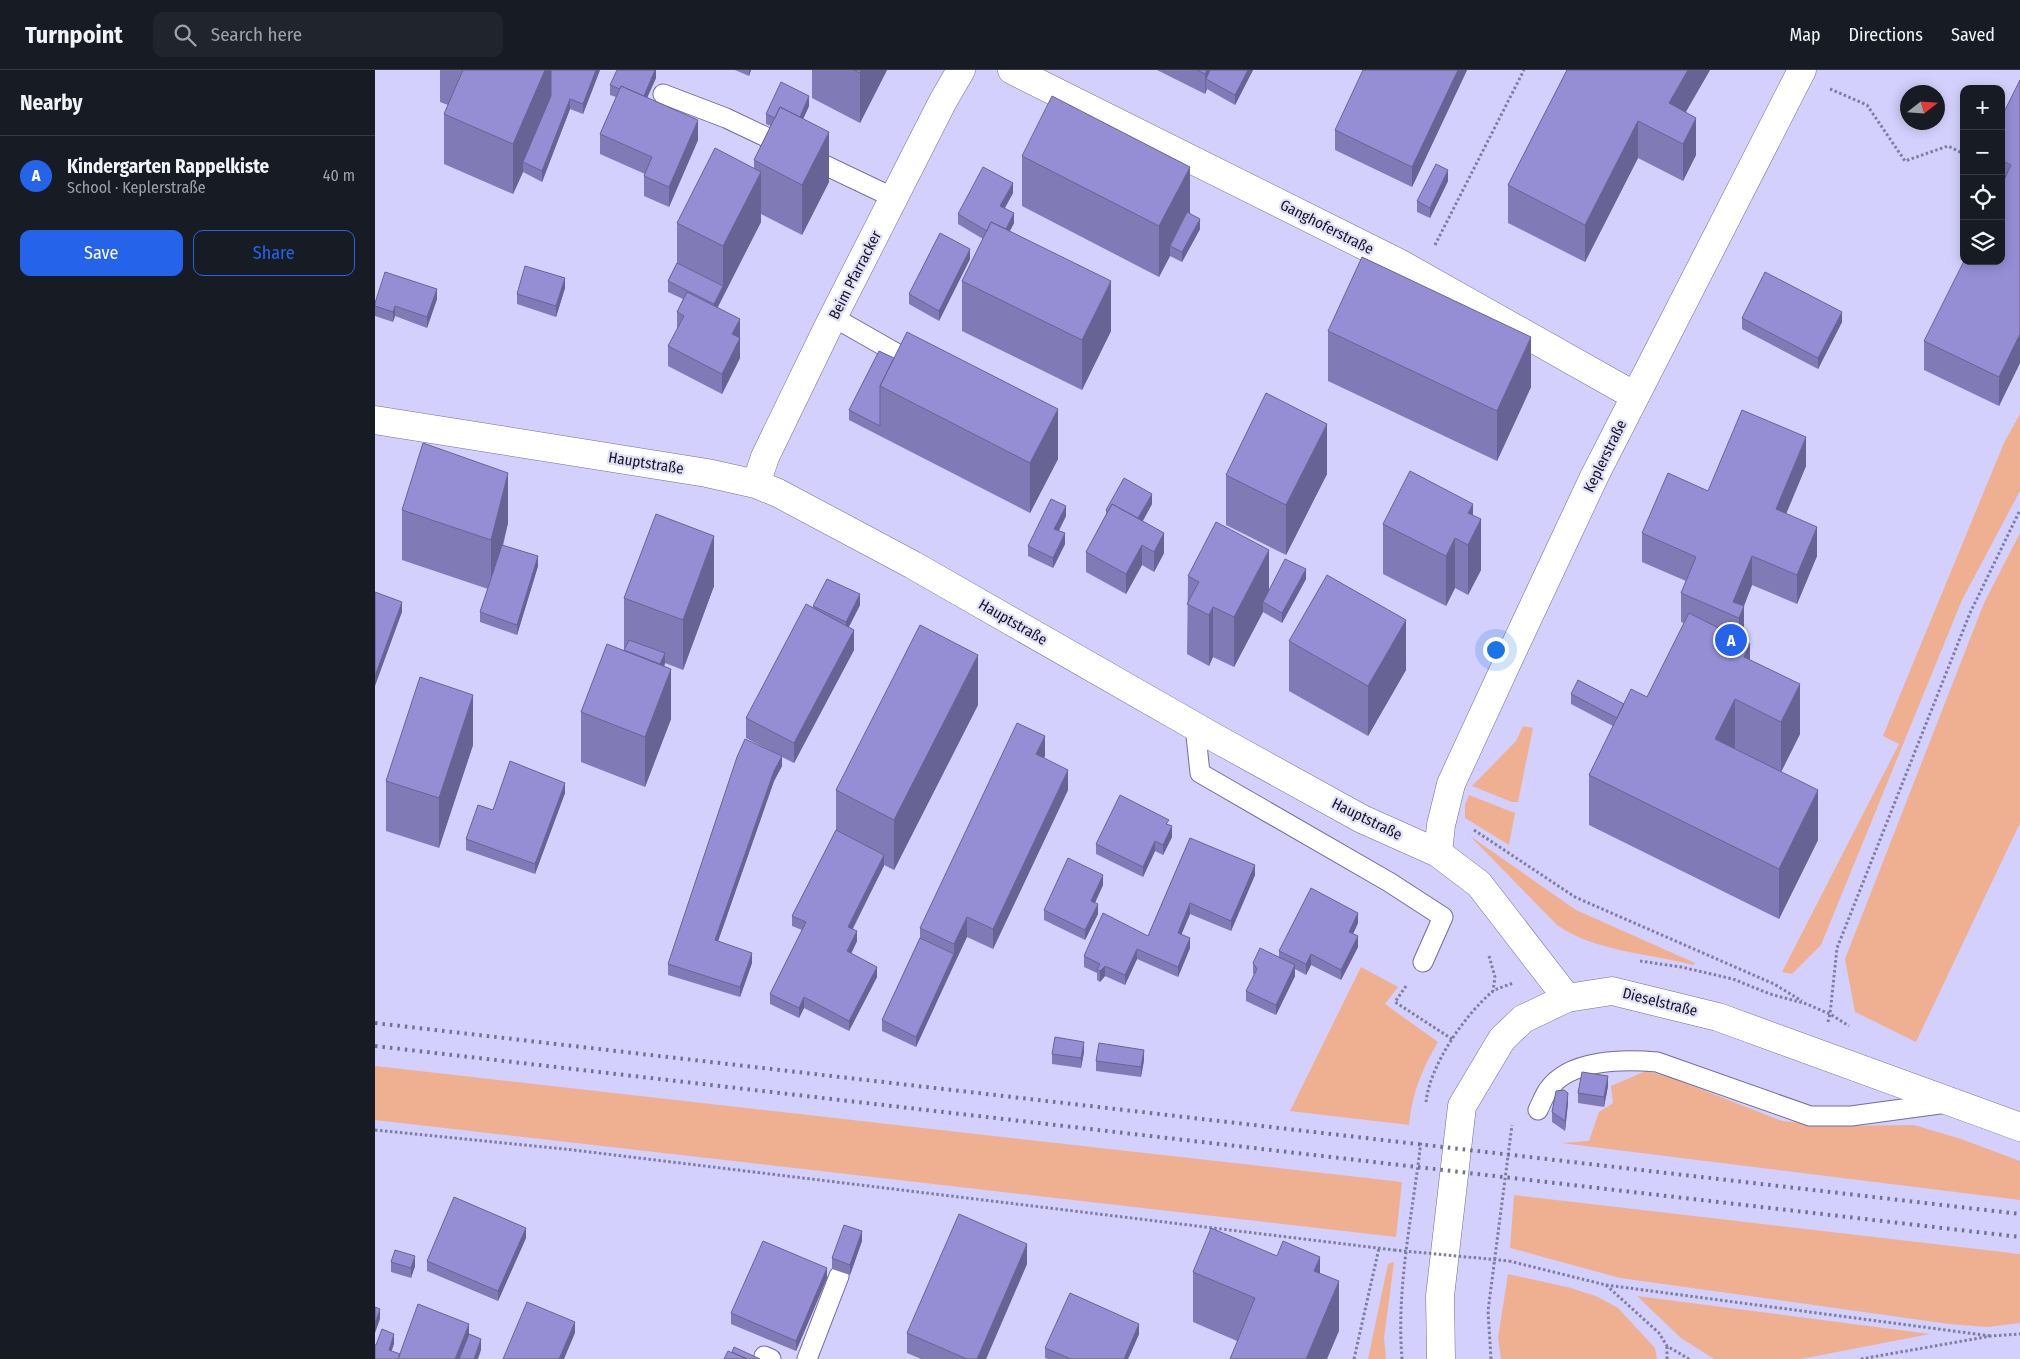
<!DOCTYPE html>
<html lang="en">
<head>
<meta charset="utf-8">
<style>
	:root { --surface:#171b24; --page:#20242c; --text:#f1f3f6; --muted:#9ea1a6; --line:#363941; --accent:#2563eb }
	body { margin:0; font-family:"Fira Sans Condensed",sans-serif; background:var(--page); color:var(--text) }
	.controls { position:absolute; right:15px; top:15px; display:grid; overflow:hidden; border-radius:10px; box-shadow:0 2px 12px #0003 }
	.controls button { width:45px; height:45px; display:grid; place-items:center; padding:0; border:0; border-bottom:1px solid var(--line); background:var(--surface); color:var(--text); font:25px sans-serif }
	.compass { position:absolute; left:1525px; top:15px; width:45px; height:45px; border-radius:50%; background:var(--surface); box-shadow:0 2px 12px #0003; rotate:73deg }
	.you { position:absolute; left:1120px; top:579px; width:18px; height:18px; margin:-12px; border:4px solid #fff; border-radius:50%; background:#1a73e8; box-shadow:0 0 0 8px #1a73e833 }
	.badge { display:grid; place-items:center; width:32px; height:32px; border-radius:50%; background:var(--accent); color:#fff; font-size:16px; font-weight:700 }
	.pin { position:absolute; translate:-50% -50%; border:2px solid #fff; box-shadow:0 1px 5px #0006 }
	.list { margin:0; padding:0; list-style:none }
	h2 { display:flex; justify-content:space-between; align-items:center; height:65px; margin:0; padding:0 20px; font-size:21px }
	h2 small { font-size:16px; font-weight:400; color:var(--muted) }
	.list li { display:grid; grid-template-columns:32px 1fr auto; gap:15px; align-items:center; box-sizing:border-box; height:80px; padding:0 20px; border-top:1px solid var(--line) }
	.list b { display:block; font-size:19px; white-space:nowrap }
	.list p { margin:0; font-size:16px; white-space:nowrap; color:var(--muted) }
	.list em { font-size:16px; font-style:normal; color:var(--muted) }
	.actions { display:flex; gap:10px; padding:15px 20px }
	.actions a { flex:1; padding:11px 0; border:1px solid var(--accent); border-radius:10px; text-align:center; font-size:18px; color:var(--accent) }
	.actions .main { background:var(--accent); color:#fff }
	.icon { flex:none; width:28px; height:28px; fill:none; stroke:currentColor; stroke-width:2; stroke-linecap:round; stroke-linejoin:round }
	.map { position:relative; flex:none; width:1645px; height:1289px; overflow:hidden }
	header { display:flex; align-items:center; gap:30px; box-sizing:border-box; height:70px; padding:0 25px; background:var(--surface); border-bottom:1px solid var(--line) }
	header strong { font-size:24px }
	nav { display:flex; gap:28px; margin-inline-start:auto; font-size:18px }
	.search { width:350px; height:45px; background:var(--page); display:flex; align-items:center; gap:12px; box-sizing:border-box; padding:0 18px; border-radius:10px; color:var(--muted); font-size:19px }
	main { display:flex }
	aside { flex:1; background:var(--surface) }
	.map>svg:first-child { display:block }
</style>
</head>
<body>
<header>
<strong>Turnpoint</strong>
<div class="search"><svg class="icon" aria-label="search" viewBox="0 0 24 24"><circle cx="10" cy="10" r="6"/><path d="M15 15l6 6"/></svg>Search here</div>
<nav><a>Map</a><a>Directions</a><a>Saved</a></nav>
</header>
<main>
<aside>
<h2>Nearby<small></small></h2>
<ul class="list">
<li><span class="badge">A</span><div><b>Kindergarten Rappelkiste</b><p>School · Keplerstraße</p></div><em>40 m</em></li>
</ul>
<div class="actions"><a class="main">Save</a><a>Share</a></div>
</aside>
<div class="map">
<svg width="1645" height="1289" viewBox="0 0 1645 1289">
	<rect width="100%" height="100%" fill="#d3d0fd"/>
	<path fill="#eeb091" d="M1645 344V421L1587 530 1446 875 1417 904 1407 902 1524 674 1508 666 1629 373Z
		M1645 463V753L1541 972 1480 942 1470 889 1609 533Z
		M1148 656 1158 658 1143 732H1137L1097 716 1141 671Z
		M1094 725 1140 743 1134 775 1090 748V735Z
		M1095 766 1201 840 1320 893 1318 895C1273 883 1221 882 1182 855Z
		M986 897 1023 917 1010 934 1063 972C1047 999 1037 1023 1034 1055L915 1041Z
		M0 996 1027 1112 1021 1167 0 1050Z
		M1271 1001 1295 1007 1407 1051 1458 1056 1539 1055 1586 1069 1645 1091V1130L1186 1073 1214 1071 1224 1042 1238 1033 1236 1016Z
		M1139 1125 1645 1184V1253L1613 1257 1574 1254 1245 1208 1135 1178Z
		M1019 1192 1009 1268 1011 1289H993L1013 1194Z
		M1133 1204 1196 1218 1223 1227 1243 1238 1280 1278 1282 1289H1126L1123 1268Z
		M1262 1226 1555 1264 1426 1289H1339L1306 1268Z"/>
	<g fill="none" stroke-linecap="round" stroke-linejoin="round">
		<g stroke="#716c9e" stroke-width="21">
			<path id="lane" d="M288 24 351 48 519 128
				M458 247 544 296
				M820 656 825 703 1014 812 1068 847 1048 892
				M1163 1040C1166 1034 1169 1026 1173 1020 1194 989 1249 989 1282 992L1435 1046H1476L1572 1033
				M389 1286 396 1289
				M432 1289 464 1206"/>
		</g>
		<g stroke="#716c9e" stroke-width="29">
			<path id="street" d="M637 0 1024 193 1260 326
				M0 350 332 403 381 414 403 423 538 495 842 669 987 749 1063 783 1104 814 1192 928
				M381 414 390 387 454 255 568 31 586 0
				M1063 783 1066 755 1076 714 1137 582 1220 405 1427 0
				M1066 1289 1065 1226 1087 1036 1127 969 1148 949 1192 928 1237 921 1343 947 1645 1057"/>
		</g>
		<path stroke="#7f7d9f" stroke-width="3" stroke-dasharray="2.5 2.5" stroke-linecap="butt" d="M1455 19 1492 35 1530 91 1573 76 1589 84
			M1060 175 1149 0
			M1099 760 1200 827 1399 914 1427 931
			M1114 886 1120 907 1118 921
			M1265 891 1306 897 1358 909 1395 924 1432 934 1455 944 1474 956
			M1031 916 1020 932 1077 969
			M1453 952 1455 944 1462 878 1595 543 1645 440
			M1051 1032C1055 995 1089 946 1117 922 1122 918 1131 916 1138 913
			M0 1060 190 1079 1019 1180
			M1134 1191 1231 1215 1284 1263 1292 1276 1314 1289
			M1231 1215 1616 1266
			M979 1289 1004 1178
			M1027 1289C1021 1217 1038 1142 1046 1071
			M1116 1289 1113 1241 1137 1055
			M1292 1289V1276
			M1486 1289 1616 1266 1645 1264"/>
		<use href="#lane" stroke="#fff" stroke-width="19"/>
		<use href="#street" stroke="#fff" stroke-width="28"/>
		<path stroke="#737191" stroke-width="4" stroke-dasharray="2.5 5" stroke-linecap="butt" d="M0 953 1645 1144
			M0 976 1645 1167"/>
		<path stroke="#7f7d9f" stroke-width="3" stroke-dasharray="2.5 2.5" stroke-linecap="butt" d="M1019 1180 1134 1191"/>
	</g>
	<path fill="#807ab7" d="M65 0H225L208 44 195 39 167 112 148 102 138 124 69 94V44L73 35 65 32Z
		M281 0V8L272 28 323 70 294 137 269 126V106L270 104 225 84V64L241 27 235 25V15Z
		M360 0H376L374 6Z
		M437 0H512L485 53 437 28Z
		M782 0H878L860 35 832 19 830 24Z
		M1092 0 1037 117 960 80V60Z
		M1192 0H1335L1310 42 1321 85 1308 111 1263 88 1210 192 1133 153V115Z
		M1645 10V293L1624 336 1549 300V271L1626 191V48Z
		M434 36 428 49 454 112 427 165 386 144V152L343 237 365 288 347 324 293 296V276L302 260V242L308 229 293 222V211L302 193V153L379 98V90L396 56 391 54V44Z
		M647 86 815 144 825 159 807 192 795 186 784 207 647 136Z
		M1073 111 1055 148 1042 142V131Z
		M638 123 630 138 639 153 635 161 736 261 707 320 587 261V211L608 169 583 154V144Z
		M595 189 564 251 534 234V224Z
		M190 218 181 247 142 234V224Z
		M62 229 52 258 20 246 18 252 0 246V233Z
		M1367 248 1467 252 1443 299 1367 259Z
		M953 261 1156 317 1122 391 953 311Z
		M504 281 683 389 655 443 474 350V340Z
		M1431 396 1411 444 1442 486 1422 534 1377 515 1369 536V565L1368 570 1375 590 1425 664 1406 702 1443 770 1404 849 1214 755V705L1238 656 1196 634V624L1249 634 1272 627 1309 553 1306 552V523L1311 511 1267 492V463L1333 421Z
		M952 404 911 485 851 455V405Z
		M777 434 768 451 789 483 779 502 767 495 751 524 711 502V482L731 444V440Z
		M27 440 133 453 128 476 163 496 142 565 105 552V542L113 519 27 490Z
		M691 446 684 461 690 474 678 498 653 486V476Z
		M1098 446 1106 500 1093 525 1080 518 1071 536 1008 504V454Z
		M813 506 894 520 931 509 907 553 888 542 859 597 838 587 834 596 812 584Z
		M339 516 308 600 290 593 289 596 296 649 270 717 206 692V642L250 578H249V528Z
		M485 535 474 557 479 580 419 693 407 687V696L399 711 343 871 377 893 365 927 293 905V894L394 680 371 668V648L438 538V536Z
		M914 571 1031 600 993 666 914 621Z
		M603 635 519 800 509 795 478 859 482 871 476 884 502 907 474 961 429 938 424 948 395 934V924L427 860 417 856V846L461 760V720Z
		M98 675 64 778 11 761V711Z
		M670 686 669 688 693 720 618 879 592 867 541 977 507 961V950L545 868V858Z
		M190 723 160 804 91 780V769L118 740Z
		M794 755 797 767 788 785 780 781 768 807 721 784V774Z
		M815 768 880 805 856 861 815 844 806 864 815 878 803 907 762 889 750 915 730 906 725 912 722 910V903L709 897V886L773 866Z
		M728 815 720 833 723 844 710 870 669 850V840Z
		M983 853 978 864 983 877 966 910 936 895 931 905 920 899V906L901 945 871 931V921L879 905 878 903V893L904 888V881Z
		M709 982 706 998 677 994V984Z
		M769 990 766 1007 721 1001V991Z
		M1233 1016 1229 1037 1203 1033V1023Z
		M1193 1033 1190 1061 1177 1052V1042Z
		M151 1168 123 1231 52 1201V1191Z
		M487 1171 475 1205 457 1199V1188Z
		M16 1192 40 1196 36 1208 16 1202Z
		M652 1194 611 1289H546L532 1283V1263Z
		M818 1202 945 1204 964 1261 862 1271 818 1252Z
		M452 1208 421 1281 356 1254V1243Z
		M764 1264 753 1289H673L670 1288V1278Z"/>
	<path fill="#686395" d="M170 0H176V37L148 92V102L138 124V74Z
		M221 0H225L208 44V34Z
		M280 0H281V8L267 39V29Z
		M374 0H376L374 6Z
		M486 0H512L485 53V3Z
		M832 0H840L831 9V19H832L830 24V4Z
		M873 0H878L860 35V25Z
		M1083 0H1092L1037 117V97Z
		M1313 0H1335L1296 68 1294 33Z
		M434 26V36L420 67V57Z
		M195 29V39L167 112V101Z
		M1321 48V85L1308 111V74Z
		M323 50V70L294 137V117Z
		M1263 51V88L1210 192V155Z
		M454 62V112L427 165V115Z
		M815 97V147L795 176V186L784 207V156Z
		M1073 100V111L1055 148V138Z
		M386 102V152L339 244V234L348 216V176Z
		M638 113V123L625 146V136Z
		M639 143V153L626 178V168Z
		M825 149V159L807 192V182Z
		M595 179V189L564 251V241Z
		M190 208V218L181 247V236Z
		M736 211V261L707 320V270Z
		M62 219V229L52 258V247Z
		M20 236V246L18 252V242Z
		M1467 242V252L1443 299V288Z
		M365 249V288L347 324V304L357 264Z
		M1645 264V293L1624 336V307Z
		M1156 267V317L1122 391V341Z
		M683 339V389L655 443V393Z
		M952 354V404L911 485V435Z
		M1431 367V396L1401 468V439Z
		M133 403V453L116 520V470Z
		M777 424V434L759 466V456Z
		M1098 434V464L1106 449V500L1093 525V443Z
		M691 436V446L679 469V459Z
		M1442 457V486L1422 534V505Z
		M690 463V474L678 498V488Z
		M789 463V483L779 502V482Z
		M339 466V516L308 600V550Z
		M1080 468V518L1071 536V486Z
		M767 475V495L751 524V504Z
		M894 480V530L888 532V542L859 597V547Z
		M163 486V496L142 565V555Z
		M1377 486V515L1364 548 1358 532Z
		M931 499V509L907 553V543Z
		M485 524V535L471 562V552Z
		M27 532V542L0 616V606Z
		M1369 536V565L1364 577V548Z
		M838 537V587L834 596V545Z
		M1031 550V600L993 666V616Z
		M479 560V580L419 693V673Z
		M1375 574V624L1369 587Z
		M290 583V594L271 639V629Z
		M603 585V635L519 800V750Z
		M296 599V649L270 717V667Z
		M1425 614V664L1406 702V652Z
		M98 625V675L64 778V728Z
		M1360 629V679L1340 669Z
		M670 666V686L661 704V684Z
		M407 686V696L399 711 340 880V870L399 701Z
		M693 700V720L618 879V859Z
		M190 713V723L160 804V794Z
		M1443 720V770L1404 849V799Z
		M797 756V767L788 785V775Z
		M780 771V781L768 807V797Z
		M509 785V796L473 867V857Z
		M880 795V805L856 861V851Z
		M728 805V815L716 841V831Z
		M815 833V844L803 873V863Z
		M723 834V844L710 870V860Z
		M983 843V853L974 872V862Z
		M592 847V867L579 894V874Z
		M482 861V871L472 892V881Z
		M983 866V877L966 910V900Z
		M815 868V878L803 907V897Z
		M762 879V889L750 915V905Z
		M377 883V893L365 927V917Z
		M579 884V894L541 977V967Z
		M936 884V895L931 905V894Z
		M920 895V906L901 945V935Z
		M730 896V906L725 912V901Z
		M502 897V907L474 961V951Z
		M429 927V938L424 948V938Z
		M709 972V982L706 998V988Z
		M769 980V990L766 1007V997Z
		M1233 1006V1016L1229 1037V1027Z
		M1193 1023V1033L1190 1061V1051Z
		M151 1158V1168L123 1231V1221Z
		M487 1161V1171L475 1205V1195Z
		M652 1174V1194L611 1289H602Z
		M40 1186V1196L36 1208V1198Z
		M945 1187V1237L939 1201Z
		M452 1198V1208L421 1281V1271Z
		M964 1211V1261L952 1289H931Z
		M5 1239V1249L0 1263V1253Z
		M200 1252V1263L189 1289H184Z
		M94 1254V1274L88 1289H80Z
		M764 1254V1264L753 1289H749Z
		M19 1264V1274L14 1289V1280Z
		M106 1269V1280L103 1289H99Z"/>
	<path fill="#958ed5" stroke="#686395" d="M88 0H170L138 74 69 44Z
		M176 0H221L208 34 195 29 167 101 148 92 176 26Z
		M242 0H280L269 26 246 16 245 19 235 15Z
		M479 0H486L485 3Z
		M822 0H832L830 4Z
		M835 0H873L860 25 831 9Z
		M988 0H1083L1037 97 960 60Z
		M1192 0H1313L1294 33 1321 48 1308 74 1263 51 1210 155 1133 115Z
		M1645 10V264L1624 307 1549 271 1589 191H1626V116L1636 95 1626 90V48Z
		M406 12 434 26 425 47 405 37 400 48 391 44Z
		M246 16 323 50 294 117 269 106 277 87 225 64Z
		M677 26 815 97 784 156 647 86Z
		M405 37 454 62 427 115 379 90Z
		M340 78 386 102 348 176 302 153Z
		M1061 94 1073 100 1055 138 1042 131Z
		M608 97 638 113 625 136 639 143 631 159 616 152 612 161 583 144Z
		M812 142 825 149 807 182 795 176Z
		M616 152 736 211 707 270 587 211Z
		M565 163 595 179 564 241 534 224Z
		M987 187 1156 267 1122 341 953 261Z
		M302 193 348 216 339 234 293 211Z
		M150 196 190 208 181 236 142 224Z
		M10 202 62 219 52 247 20 236 18 242 0 236V233Z
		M1390 202 1467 242 1443 288 1367 248Z
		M312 222 365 249 357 264 365 268 347 304 293 276 309 246 302 242Z
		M532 262 683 339 655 393 505 316Z
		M504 281 519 288 505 316V356L474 340Z
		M891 323 952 354 911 435 851 405Z
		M1367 340 1431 367 1401 439 1442 457 1422 505 1377 486 1358 532 1369 536 1364 548 1306 523 1321 487 1267 463 1293 403 1333 421Z
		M48 373 133 403 116 470 27 440Z
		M1035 401 1098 434 1093 443 1106 449 1093 475 1080 468 1071 486 1008 454Z
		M749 408 777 424 763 448 737 434 733 441 731 440Z
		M676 429 691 436 679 459 690 463 678 488 653 476Z
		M737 434 789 463 779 482 767 475 751 504 711 482Z
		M281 444 339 466 308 550 249 528Z
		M841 452 894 480 859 547 838 537 834 545 812 534 824 512 813 506Z
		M127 475 163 486 142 555 105 542Z
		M910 489 931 499 907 543 888 532Z
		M952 505 1031 550 993 616 914 571Z
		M452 509 485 524 471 552 438 536Z
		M0 522 27 532 0 606Z
		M431 534 479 560 419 673 371 648Z
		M1314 543 1375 574 1369 587 1425 614 1406 652 1360 629 1340 669 1443 720 1404 799 1214 705 1256 619 1272 627Z
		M545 555 603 585 519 750 461 720Z
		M254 570 290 583 285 594 249 580Z
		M232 574 296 599 270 667 206 642Z
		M45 607 98 625 64 728 11 711Z
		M1203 610 1249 634 1242 648 1196 624Z
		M642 653 670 666 661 684 693 700 618 859 592 847 579 874 545 858Z
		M370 669 407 686 399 701 340 870 377 883 365 917 293 894 362 687Z
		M135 691 190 713 160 794 91 769 103 735 118 740Z
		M745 725 794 750 791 754 797 756 788 775 780 771 768 797 721 774Z
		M461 760 509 785 473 857 482 861 472 881 502 897 474 951 429 927 424 938 395 924 431 852 417 846Z
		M815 768 880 795 856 851 815 833 803 863 815 868 803 897 762 879 750 905 730 896 725 901 722 900 725 894 709 886 728 843 773 866Z
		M693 788 728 805 716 831 723 834 710 860 669 840Z
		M936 818 983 843 974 862 983 866 966 900 936 884 931 894 904 881Z
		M545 868 579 884 541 967 507 950Z
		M885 878 920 895 901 935 871 921 882 899 878 893Z
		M680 967 709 972 706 988 677 984Z
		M724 973 769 980 766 997 721 991Z
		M1207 1002 1233 1006 1229 1027 1203 1023Z
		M1189 1020 1193 1023 1190 1051 1177 1042 1181 1021Z
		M79 1127 151 1158 123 1221 52 1191Z
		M584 1144 652 1174 602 1289H592L532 1263Z
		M469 1155 487 1161 475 1195 457 1188Z
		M836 1158 902 1186 908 1171 945 1187 939 1201 964 1211 931 1289H855L880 1228 818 1202Z
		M388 1171 452 1198 421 1271 356 1243Z
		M20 1180 40 1186 36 1198 16 1192Z
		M695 1223 764 1254 749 1289H696L670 1278Z
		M152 1232 200 1252 184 1289H128Z
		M43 1234 94 1254 80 1289H23Z
		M0 1237 5 1239 0 1253Z
		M7 1259 19 1264 14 1280 25 1284 23 1289H0V1275H1Z
		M94 1264 106 1269 99 1289H84Z
		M359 1277 385 1289H372L357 1282Z
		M353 1281 372 1289H349Z"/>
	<g text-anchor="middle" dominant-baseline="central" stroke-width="4.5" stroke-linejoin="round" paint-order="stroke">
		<g font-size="15" fill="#151327" stroke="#e1e0f7">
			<text transform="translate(952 157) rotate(27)">Ganghoferstraße</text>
			<text transform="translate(480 205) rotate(-63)">Beim Pfarracker</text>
			<text transform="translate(1230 386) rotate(-64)">Keplerstraße</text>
			<text transform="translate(271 393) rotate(9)">Hauptstraße</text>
			<text transform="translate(638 552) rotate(30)">Hauptstraße</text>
			<text transform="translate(992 749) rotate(26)">Hauptstraße</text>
			<text transform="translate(1285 932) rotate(14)">Dieselstraße</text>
		</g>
	</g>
</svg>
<div class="controls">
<button>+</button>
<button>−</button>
<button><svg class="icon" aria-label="locate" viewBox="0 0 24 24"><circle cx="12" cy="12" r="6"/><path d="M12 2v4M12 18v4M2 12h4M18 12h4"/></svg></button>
<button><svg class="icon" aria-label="layers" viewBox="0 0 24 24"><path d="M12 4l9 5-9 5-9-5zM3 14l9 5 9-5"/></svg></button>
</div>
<svg class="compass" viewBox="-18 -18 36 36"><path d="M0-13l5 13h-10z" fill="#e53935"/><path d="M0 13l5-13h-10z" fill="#9ea1a6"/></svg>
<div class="you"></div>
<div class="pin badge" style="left:1356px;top:570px">A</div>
</div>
</main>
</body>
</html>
